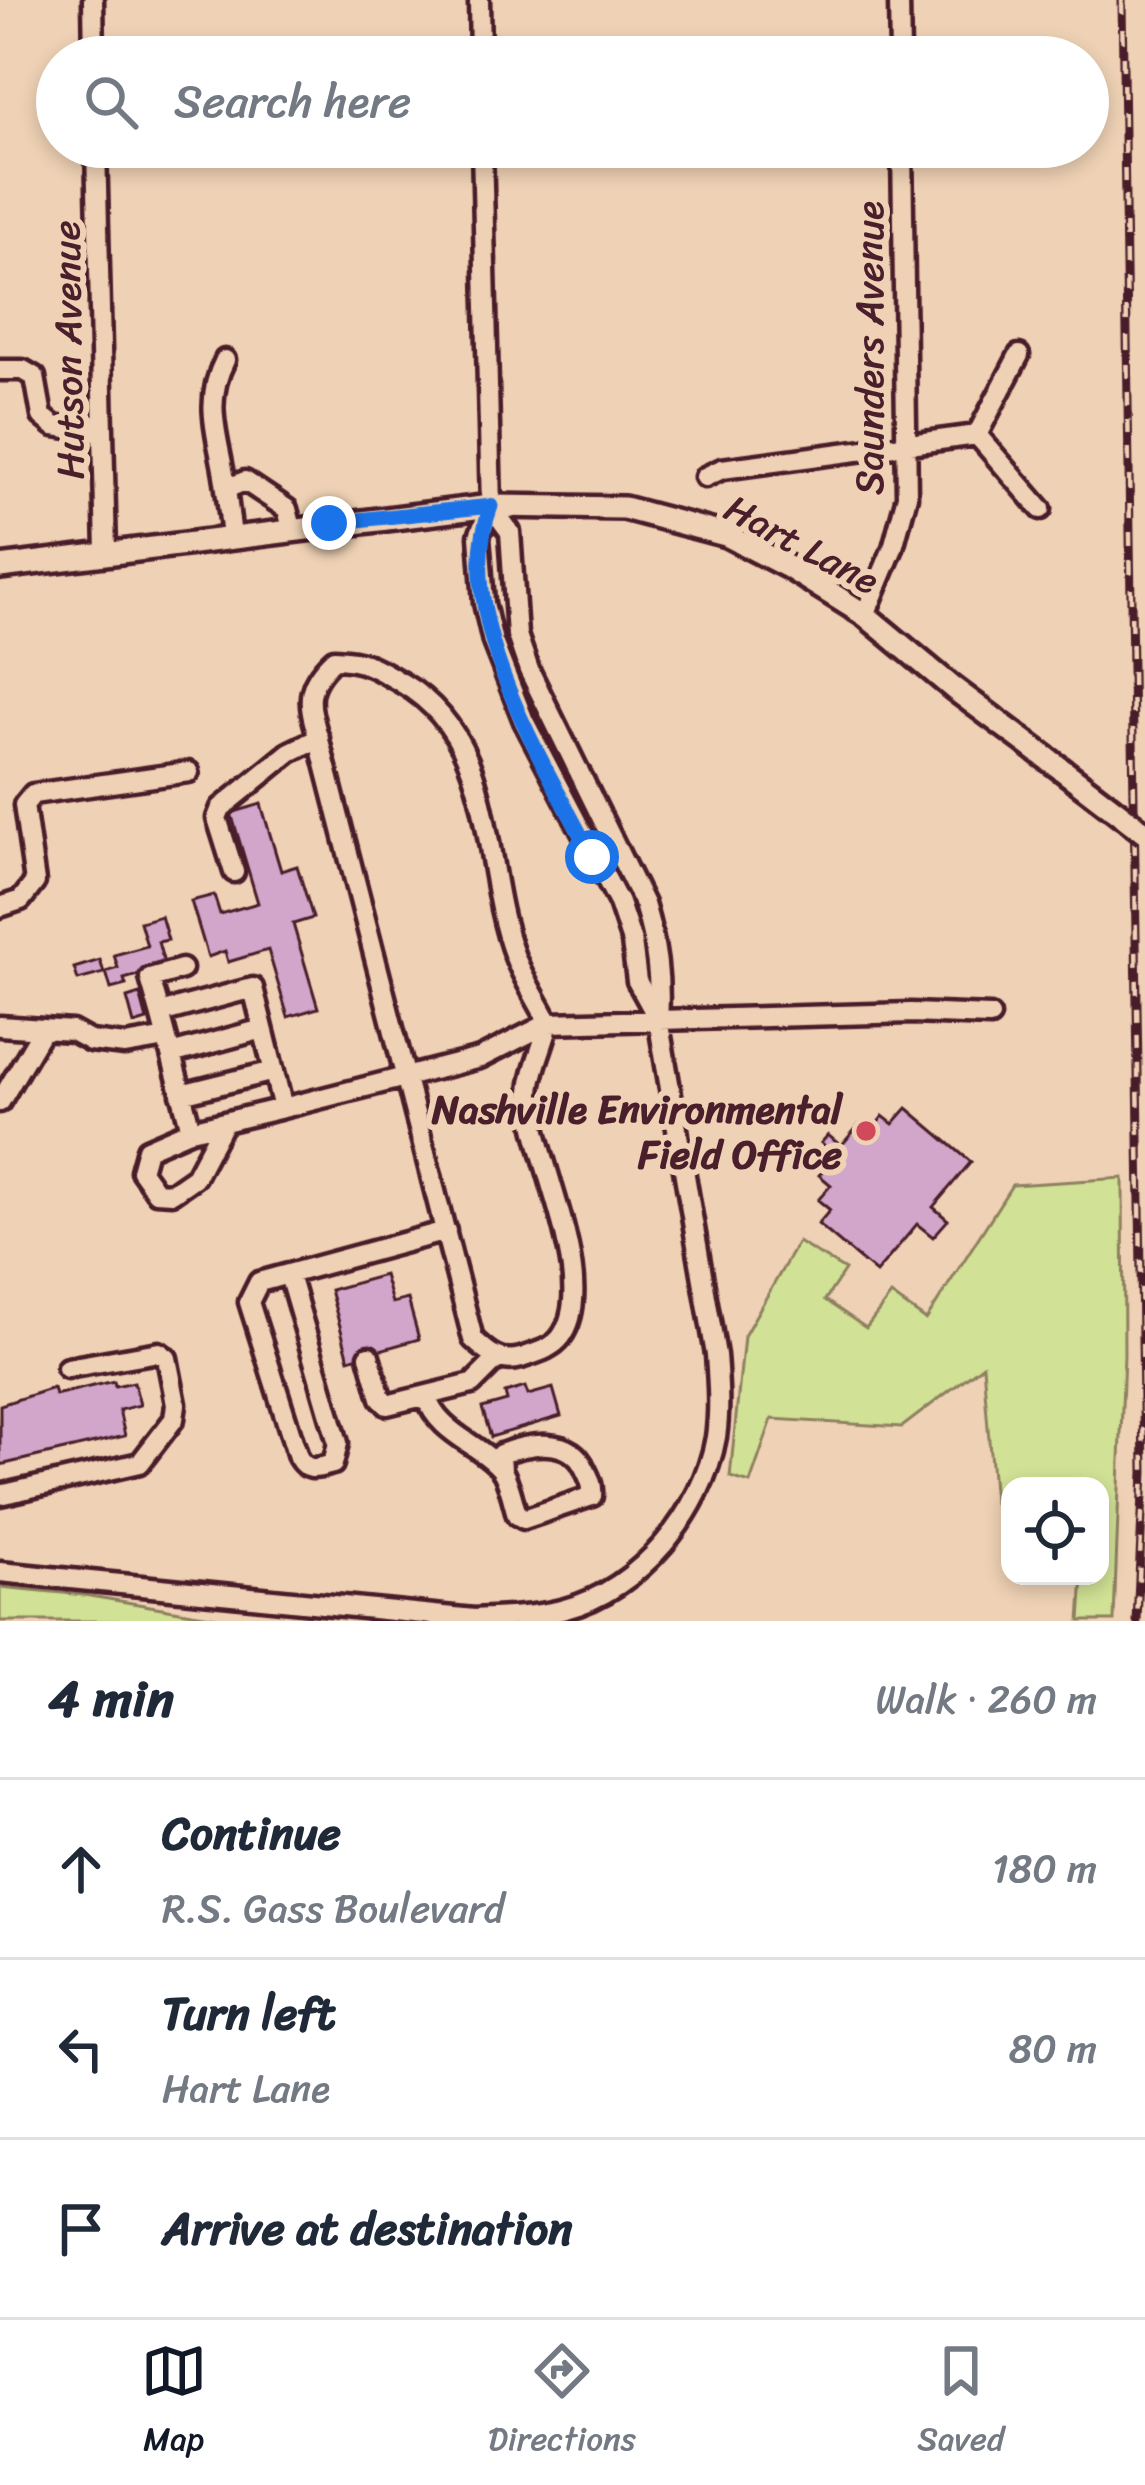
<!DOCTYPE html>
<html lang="en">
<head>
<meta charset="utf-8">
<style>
	:root { --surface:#fff; --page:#f2f2f3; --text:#1f2937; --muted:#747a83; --line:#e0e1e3; --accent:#111827 }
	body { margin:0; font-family:Sriracha,sans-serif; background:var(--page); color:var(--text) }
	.controls { position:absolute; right:36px; bottom:36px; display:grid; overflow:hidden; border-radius:24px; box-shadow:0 6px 18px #0003 }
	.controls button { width:108px; height:108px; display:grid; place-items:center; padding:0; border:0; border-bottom:3px solid var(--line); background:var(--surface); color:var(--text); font:60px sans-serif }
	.stop { position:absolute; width:36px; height:36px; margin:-27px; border:9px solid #1a73e8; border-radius:50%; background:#fff }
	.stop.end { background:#1a73e8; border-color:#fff; box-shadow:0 3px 12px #0008 }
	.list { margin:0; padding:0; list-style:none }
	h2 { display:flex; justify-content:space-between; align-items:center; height:156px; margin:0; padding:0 48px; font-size:51px }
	h2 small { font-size:39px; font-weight:400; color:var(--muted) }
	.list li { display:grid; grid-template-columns:78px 1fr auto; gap:36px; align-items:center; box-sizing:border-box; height:180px; padding:0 48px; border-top:3px solid var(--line) }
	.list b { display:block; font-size:45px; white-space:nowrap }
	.list p { margin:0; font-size:39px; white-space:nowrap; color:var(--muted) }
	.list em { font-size:39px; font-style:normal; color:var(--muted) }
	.icon { flex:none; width:66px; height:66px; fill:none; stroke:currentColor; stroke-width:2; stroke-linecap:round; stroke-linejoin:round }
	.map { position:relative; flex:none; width:1145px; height:1621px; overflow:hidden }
	.search { position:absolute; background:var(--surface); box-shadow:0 6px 18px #0003; left:36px; right:36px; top:36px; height:132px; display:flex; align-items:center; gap:30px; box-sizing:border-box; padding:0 42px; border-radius:66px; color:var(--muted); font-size:45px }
	.sheet { height:696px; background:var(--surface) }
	nav { display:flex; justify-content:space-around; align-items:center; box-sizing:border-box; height:168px; border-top:3px solid var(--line); background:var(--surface); font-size:33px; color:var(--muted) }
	nav a { display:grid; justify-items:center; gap:6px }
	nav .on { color:var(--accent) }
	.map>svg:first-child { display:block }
</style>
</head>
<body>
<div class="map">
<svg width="1145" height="1621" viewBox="0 0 1145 1621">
	<rect width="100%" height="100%" fill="#efd2b5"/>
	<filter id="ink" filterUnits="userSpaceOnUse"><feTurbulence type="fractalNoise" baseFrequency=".00833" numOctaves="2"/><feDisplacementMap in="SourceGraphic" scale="24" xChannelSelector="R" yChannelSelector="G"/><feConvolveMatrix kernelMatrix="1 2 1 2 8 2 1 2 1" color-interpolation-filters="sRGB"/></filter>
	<g filter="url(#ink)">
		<path fill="#d1e195" stroke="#8e8060" stroke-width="3" d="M1123 1178 1124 1354 1114 1621H1080L1083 1576H1100V1486H1010V1507L994 1503 983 1365 902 1427 772 1419 750 1483 730 1477 744 1336 798 1242 845 1270 825 1300 866 1328 891 1295 926 1320 1012 1185Z
			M0 1587 84 1595 240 1621H0Z"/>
		<path fill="#d2a6ca" stroke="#4a1f2b" stroke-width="3" d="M261 804 281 871 297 866 313 918 293 924 318 1008 288 1017 268 950 228 962 225 951 208 957 191 901 214 895 220 914 258 903 231 813Z
			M161 916 168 940 158 942 165 967 124 979 126 985 111 989 106 972 118 968 114 955 147 946 140 922Z
			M100 960 104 973 78 980 74 968Z
			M140 994 147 1020 134 1024 127 998Z
			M907 1108 971 1162 933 1207 948 1220 933 1237 917 1224 876 1273 818 1224 830 1210 818 1200 831 1185 819 1175 835 1156 821 1143 828 1135 841 1146 859 1125 869 1134 883 1116 893 1124Z
			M384 1275 392 1303 408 1299 419 1339 349 1359 330 1290Z
			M114 1381 115 1386 134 1382 140 1405 119 1410 125 1436 0 1465V1405L53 1388 55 1395Z
			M525 1387 528 1395 553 1388 561 1416 491 1437 482 1408 507 1401 505 1393Z"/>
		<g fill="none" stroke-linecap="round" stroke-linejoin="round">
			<g stroke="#4a1f2b" stroke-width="27">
				<path id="minor" d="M93 0 94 57
					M479 0 480 57
					M899 0 900 57
					M96 147 106 552
					M482 147 491 506 479 536 484 603 493 642 524 721 619 903 632 942 637 981 658 1019
					M225 360C201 406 221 442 226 489
					M0 370H23L35 377 42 416 54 426 103 433
					M977 435 1041 509
					M977 435 1019 355
					M705 477 722 469 977 435
					M232 536 226 489 245 481 287 509 292 528
					M865 615 893 548 907 496 902 147
					M334 659C365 660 375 667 402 683 501 741 479 864 515 957 524 980 538 1001 549 1023 544 1045 530 1073 530 1094 532 1157 601 1283 561 1337 552 1349 535 1353 521 1358 500 1364 488 1353 473 1339L322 752C312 710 298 692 334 659Z
					M234 872 217 818 221 808 290 752 319 738
					M0 907 21 900 35 882 24 805 33 794 189 772
					M253 988 283 1108 191 1130 160 1013Z
					M160 1013 150 978 182 969
					M0 1026 72 1031 90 1041 125 1045 166 1038 165 1034
					M171 1054 263 1029
					M181 1094 274 1071
					M0 1102 43 1029
					M283 1108 480 1058 549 1023 911 1013 990 1016
					M191 1130 147 1149 141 1171 156 1192 172 1193 195 1177 224 1122
					M289 1275 338 1443 333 1464C317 1468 307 1473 298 1457L249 1302 259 1282 446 1231
					M369 1356 381 1398 387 1405 472 1384 498 1358
					M426 1396C438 1434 478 1442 501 1469 509 1480 513 1502 517 1515L524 1519 592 1496C593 1485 590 1479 585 1469 571 1436 529 1443 501 1454L502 1471
					M0 1495 140 1463 174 1419 176 1404 167 1358 159 1352 67 1368
					M0 1572 474 1619C504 1617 536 1617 565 1609 640 1590 703 1511 716 1437 720 1410 718 1382 716 1355L658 1019C661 978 656 944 644 904L529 670 517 635 510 532 491 506"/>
			</g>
			<g stroke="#4a1f2b" stroke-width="30">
				<path id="major" d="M0 567 491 506 624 508 726 535 790 568 865 615 953 688 1056 765"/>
			</g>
			<use href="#minor" stroke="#efd2b5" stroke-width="18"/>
			<use href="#major" stroke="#efd2b5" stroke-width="21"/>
			<g stroke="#4a1f2b" stroke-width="9">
				<path id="rail" d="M1122 0 1144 1472 1137 1621"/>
			</g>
			<use href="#rail" stroke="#efd2b5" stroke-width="4.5" stroke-dasharray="14" stroke-linecap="butt"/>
			<g stroke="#4a1f2b" stroke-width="30" stroke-linecap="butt">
				<path id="major-bridge" d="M1056 765 1145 833"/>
			</g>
			<use href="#major-bridge" stroke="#efd2b5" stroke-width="21"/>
		</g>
	</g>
	<g fill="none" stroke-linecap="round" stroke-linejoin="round" filter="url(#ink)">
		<path stroke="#1a73e8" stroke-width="15" d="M329 523 491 506C449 616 544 761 592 857"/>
	</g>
	<circle fill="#d1495b" stroke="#efd2b5" stroke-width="4.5" cx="866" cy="1131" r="12"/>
	<g text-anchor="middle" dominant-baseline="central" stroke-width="12" stroke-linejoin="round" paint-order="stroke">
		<g font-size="39" fill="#4a1f2b" stroke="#efd2b5">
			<text transform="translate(869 348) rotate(-90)">Saunders Avenue</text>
			<text transform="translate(68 350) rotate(-91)">Hutson Avenue</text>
			<text transform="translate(802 544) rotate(28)">Hart Lane</text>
		</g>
		<g font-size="39" font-weight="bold" fill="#4a1f2b" stroke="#efd2b5" text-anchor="end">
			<text x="842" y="1109">Nashville Environmental<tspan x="842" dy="45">Field Office</tspan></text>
		</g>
	</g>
</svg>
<div class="controls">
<button><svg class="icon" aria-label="locate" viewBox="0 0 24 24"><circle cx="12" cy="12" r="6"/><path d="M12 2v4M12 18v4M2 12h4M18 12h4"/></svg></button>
</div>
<div class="stop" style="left:592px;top:857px"></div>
<div class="stop end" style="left:329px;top:523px"></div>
<div class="search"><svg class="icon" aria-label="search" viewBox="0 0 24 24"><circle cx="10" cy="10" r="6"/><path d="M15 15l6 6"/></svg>Search here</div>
</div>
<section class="sheet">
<h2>4 min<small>Walk · 260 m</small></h2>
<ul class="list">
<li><svg class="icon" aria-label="ahead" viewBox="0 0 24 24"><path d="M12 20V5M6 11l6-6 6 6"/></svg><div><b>Continue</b><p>R.S. Gass Boulevard</p></div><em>180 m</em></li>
<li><svg class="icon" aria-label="left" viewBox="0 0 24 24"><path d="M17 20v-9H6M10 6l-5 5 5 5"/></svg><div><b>Turn left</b><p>Hart Lane</p></div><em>80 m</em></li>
<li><svg class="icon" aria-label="arrive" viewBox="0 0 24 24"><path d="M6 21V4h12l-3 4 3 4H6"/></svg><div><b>Arrive at destination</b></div></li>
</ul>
</section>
<nav>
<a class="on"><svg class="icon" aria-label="map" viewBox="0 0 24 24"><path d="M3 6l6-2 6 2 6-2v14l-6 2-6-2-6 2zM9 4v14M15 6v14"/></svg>Map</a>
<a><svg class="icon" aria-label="directions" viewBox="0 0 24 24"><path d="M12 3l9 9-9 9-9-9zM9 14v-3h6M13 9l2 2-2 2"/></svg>Directions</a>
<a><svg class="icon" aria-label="saved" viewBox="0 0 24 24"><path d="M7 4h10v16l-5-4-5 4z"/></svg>Saved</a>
</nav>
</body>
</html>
